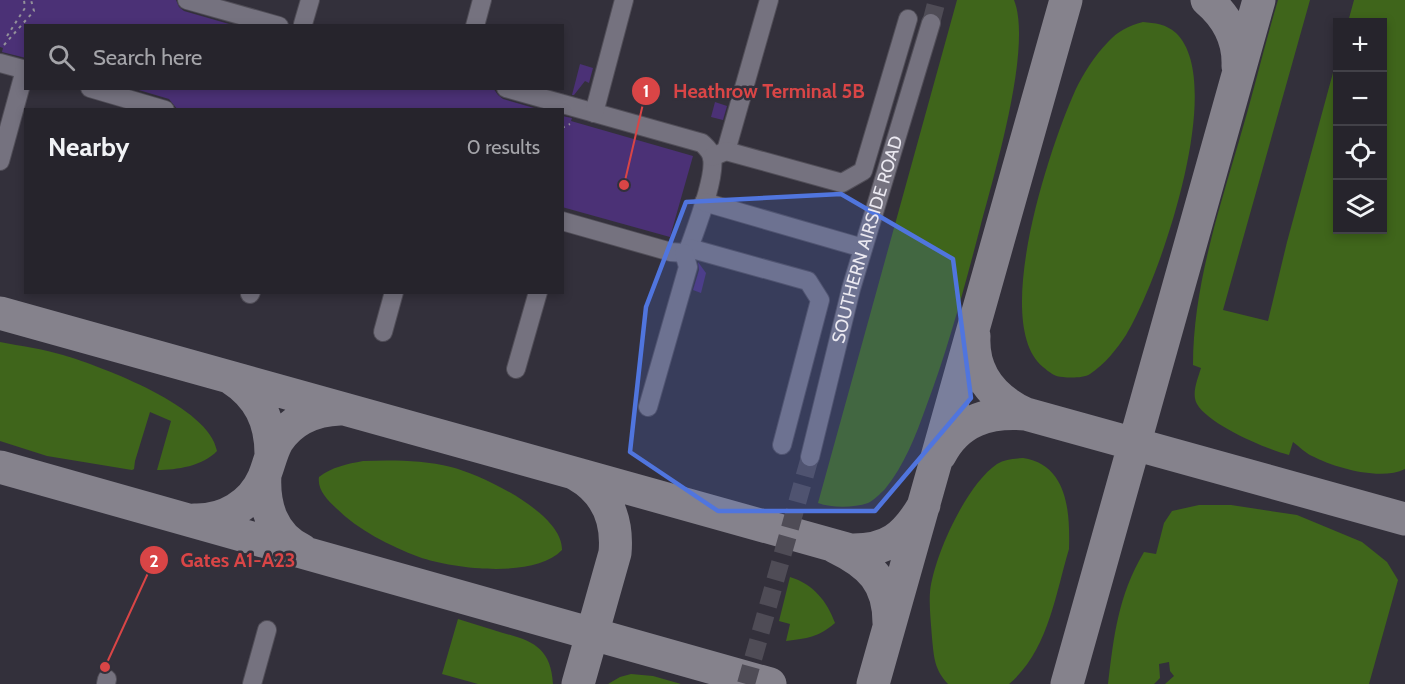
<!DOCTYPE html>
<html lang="en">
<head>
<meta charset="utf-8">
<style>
	:root { --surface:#26242c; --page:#2e2c34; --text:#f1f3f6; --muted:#a4a4a9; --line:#424148 }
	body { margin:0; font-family:Cabin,sans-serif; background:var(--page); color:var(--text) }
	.controls { position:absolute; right:18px; top:18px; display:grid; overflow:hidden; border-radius:0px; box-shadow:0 3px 9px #0003 }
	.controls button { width:54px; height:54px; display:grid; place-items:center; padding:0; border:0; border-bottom:2px solid var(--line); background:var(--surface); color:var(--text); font:30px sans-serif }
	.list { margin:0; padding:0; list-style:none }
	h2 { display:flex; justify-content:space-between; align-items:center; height:78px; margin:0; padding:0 24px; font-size:26px }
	h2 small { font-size:20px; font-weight:400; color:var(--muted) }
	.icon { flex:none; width:33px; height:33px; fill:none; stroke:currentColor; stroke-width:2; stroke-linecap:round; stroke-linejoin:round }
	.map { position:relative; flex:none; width:1405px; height:684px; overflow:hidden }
	.search { position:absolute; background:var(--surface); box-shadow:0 3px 9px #0003; left:24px; top:24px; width:540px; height:66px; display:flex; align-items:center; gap:15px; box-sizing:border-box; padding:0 21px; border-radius:0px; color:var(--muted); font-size:22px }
	.panel { position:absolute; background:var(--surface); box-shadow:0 3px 9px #0003; left:24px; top:108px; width:540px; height:186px; border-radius:0px }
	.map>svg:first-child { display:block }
</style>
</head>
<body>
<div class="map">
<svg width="1405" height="684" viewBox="0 0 1405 684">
	<rect width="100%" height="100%" fill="#33303b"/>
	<path fill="#3f651b" d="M957 0H1014C1033 47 993 178 980 228 964 289 948 349 926 407 916 435 904 466 885 489 881 493 873 501 868 503 853 508 832 508 818 503Z
		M1278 0H1310L1223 310 1268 321 1287 242 1337 58 1338 230H1382V22H1348L1354 0H1405V469C1381 481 1335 468 1312 456 1305 453 1299 446 1293 442L1289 455C1266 449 1209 425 1197 404 1191 394 1198 378 1201 368L1193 365C1193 289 1218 213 1239 141 1253 94 1264 47 1278 0Z
		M1143 22C1155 23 1166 24 1176 33 1228 83 1159 281 1126 335 1117 349 1104 365 1090 374 1084 378 1070 378 1063 377 1055 377 1049 372 1043 367 990 323 1051 144 1075 91 1083 74 1095 55 1108 42 1118 31 1128 26 1143 22Z
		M0 342C21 346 43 349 63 355 103 367 210 407 217 451 203 466 177 470 157 470L171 421 150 412 135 461 134 469 132 470 47 456 0 441Z
		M1023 458C1068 465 1070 512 1069 549 1055 596 1048 651 1009 684H948C934 669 934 657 932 638 931 623 929 607 930 592 934 556 966 485 997 464 1005 459 1014 459 1023 458Z
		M363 461C392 460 423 460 451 467 482 475 563 513 562 550 534 579 454 569 419 557 390 546 358 530 336 508 327 500 317 489 319 477 332 467 347 464 363 461Z
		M1199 505H1231L1297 515 1362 542 1387 562 1398 580 1369 684H1165L1174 676 1170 671 1169 662 1159 664 1160 678 1154 684H1108C1114 635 1118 596 1144 552L1156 554 1164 523 1172 511Z
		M790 577C813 584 827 601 835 623 817 638 808 638 786 641L790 624 779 621Z
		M458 619C473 624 488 628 503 633 534 641 551 649 553 684H478L442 674Z
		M631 674 653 676 681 684H608L620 677Z"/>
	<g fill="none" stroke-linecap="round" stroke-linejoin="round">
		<path stroke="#85828c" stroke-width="33" d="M1207 0C1227 17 1239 40 1238 66
			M0 313 850 550C888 551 905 537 924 505
			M974 336C972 373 993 399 1026 414L1405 519
			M231 378C259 396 271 421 271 454
			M940 455C958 420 989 411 1026 414
			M0 467 770 684
			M265 474C263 505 272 536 302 550
			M577 475C607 492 618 520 615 553L578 684
			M194 520C224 521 252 505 264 477 269 465 271 453 277 442 291 420 315 410 340 409
			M835 547C870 564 889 582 889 623
			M873 684 1066 0
			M1067 684 1259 0"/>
	</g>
	<path fill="#4b3176" d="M0 0H176L179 7 184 11 236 26H26V58L2 52 3 48 0 47Z
		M580 64 593 68 589 83 585 81 574 95H572Z
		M132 88H493L498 95 503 99 541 110H178L169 99Z
		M715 102 727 106 723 120 711 117Z
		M562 116 572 118 571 121 693 156 670 237 562 207Z
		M698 262 706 273 701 293 693 290 699 270Z"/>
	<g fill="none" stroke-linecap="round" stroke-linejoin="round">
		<path stroke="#4f4c56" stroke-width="18" stroke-dasharray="18 9" stroke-linecap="butt" d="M931 23 937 0
			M746 684 810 457"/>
		<g stroke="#514e58" stroke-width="20">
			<g id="minor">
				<path d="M187 0 279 26"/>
				<path d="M303 24 310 0"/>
				<path d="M475 26 482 0"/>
				<path d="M0 63 26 70"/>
				<path d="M90 88 165 110"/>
				<path d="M506 88 702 143C706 147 711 151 712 158 716 177 696 228 689 248L684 253 671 252 562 221"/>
				<path d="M594 113 624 0"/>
				<path d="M726 151 769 0"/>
				<path d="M712 157 726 151 842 183 863 171 908 19"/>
				<path d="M0 161 25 70"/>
				<path d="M704 202 863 248"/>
				<path d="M689 248 808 281 820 300 782 445"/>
				<path d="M250 294 251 292"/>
				<path d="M383 332 394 292"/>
				<path d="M516 369 538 292"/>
				<path d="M648 407 688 267 684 253"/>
				<path id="s1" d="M810 457 851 289 931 23"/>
				<path d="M106 684 107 679"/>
				<path d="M252 684 267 630"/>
			</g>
		</g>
		<path stroke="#93919a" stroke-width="2" stroke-dasharray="3 4.5" stroke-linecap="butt" d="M7 36 25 8 24 0
			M4 45 34 11 31 0
			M562 128 570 124"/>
		<use href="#minor" stroke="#75727f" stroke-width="18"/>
	</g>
	<path fill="#5075de" fill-opacity="0.2" stroke="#5075de" stroke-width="4.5" stroke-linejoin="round" d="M841 194 953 259 971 398 875 511H718L630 452 646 307 686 202Z"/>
	<g text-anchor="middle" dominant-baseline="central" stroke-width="5" stroke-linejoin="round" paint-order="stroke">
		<g font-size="18" fill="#ebe9f1" stroke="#33303b">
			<text stroke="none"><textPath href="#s1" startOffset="225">SOUTHERN AIRSIDE ROAD</textPath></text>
		</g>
	</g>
	<path fill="none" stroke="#d94546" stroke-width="2" d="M624 185L646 91M105 667L154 560"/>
	<g fill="#d94546" stroke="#33303b" stroke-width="2">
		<circle cx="624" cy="185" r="6"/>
		<circle cx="105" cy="667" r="6"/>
		<circle cx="646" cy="91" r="15"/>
		<circle cx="154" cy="560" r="15"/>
	</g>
	<g font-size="18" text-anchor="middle" font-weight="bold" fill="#fff">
		<text x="646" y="97">1</text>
		<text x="154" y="567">2</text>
	</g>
	<g font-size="20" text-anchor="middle" font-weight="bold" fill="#d94546" stroke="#33303b" stroke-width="5" stroke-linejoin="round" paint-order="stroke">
		<text x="769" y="98">Heathrow Terminal 5B</text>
		<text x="238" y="567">Gates A1-A23</text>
	</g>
</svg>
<div class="controls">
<button>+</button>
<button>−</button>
<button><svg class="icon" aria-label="locate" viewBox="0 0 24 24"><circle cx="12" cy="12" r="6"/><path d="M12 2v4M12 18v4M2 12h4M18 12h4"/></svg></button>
<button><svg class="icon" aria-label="layers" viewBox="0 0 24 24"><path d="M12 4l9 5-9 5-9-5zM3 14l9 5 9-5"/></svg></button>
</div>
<div class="search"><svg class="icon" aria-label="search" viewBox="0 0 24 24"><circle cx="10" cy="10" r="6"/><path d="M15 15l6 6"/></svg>Search here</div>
<section class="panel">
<h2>Nearby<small>0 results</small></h2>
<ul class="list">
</ul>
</section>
</div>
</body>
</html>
